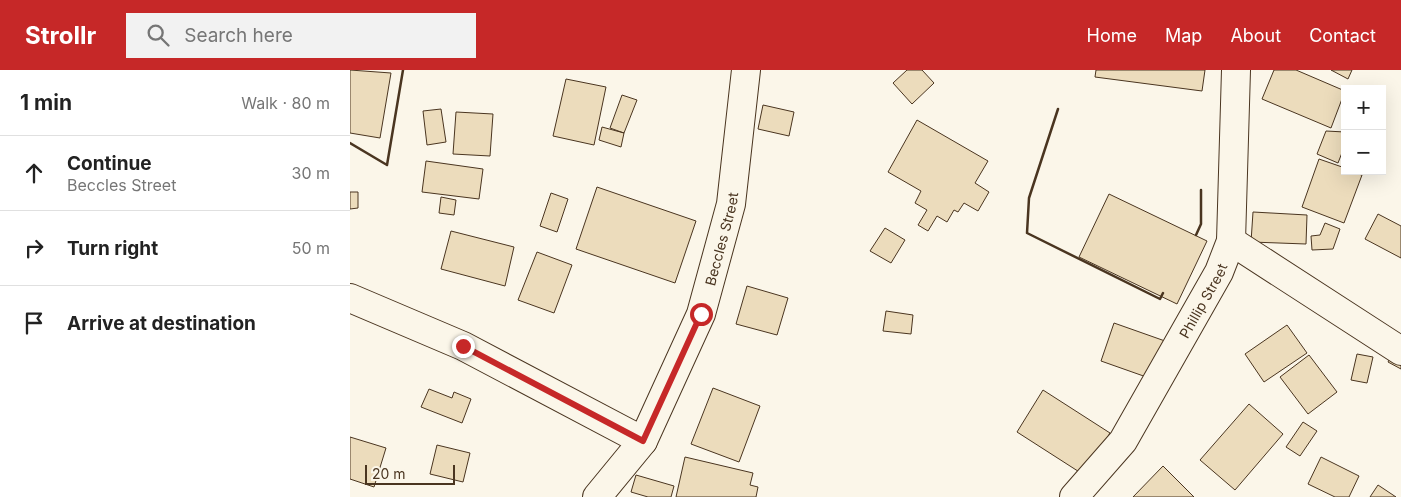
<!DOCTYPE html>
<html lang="en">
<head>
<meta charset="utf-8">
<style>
	:root { --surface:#fff; --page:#f2f2f2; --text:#222; --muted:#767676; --line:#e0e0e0; --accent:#c62828 }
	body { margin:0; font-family:Inter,sans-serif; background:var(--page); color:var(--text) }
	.controls { position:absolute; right:15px; top:15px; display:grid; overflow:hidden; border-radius:0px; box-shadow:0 5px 20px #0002 }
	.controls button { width:45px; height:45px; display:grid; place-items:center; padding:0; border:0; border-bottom:1px solid var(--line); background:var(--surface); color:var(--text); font:25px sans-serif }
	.scale { position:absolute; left:15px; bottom:12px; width:90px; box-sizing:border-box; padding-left:5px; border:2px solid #4a3520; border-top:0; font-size:14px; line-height:18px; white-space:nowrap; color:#4a3520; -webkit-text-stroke:4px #fbf6e9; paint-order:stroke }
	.stop { position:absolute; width:15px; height:15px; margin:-11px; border:4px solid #c62828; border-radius:50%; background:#fff }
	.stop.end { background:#c62828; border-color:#fff; box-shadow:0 1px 5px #0008 }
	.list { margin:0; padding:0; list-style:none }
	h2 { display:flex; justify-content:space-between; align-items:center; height:65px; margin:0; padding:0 20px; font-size:21px }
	h2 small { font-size:16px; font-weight:400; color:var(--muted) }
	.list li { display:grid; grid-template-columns:32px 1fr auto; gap:15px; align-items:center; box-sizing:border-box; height:75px; padding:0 20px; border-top:1px solid var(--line) }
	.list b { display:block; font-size:19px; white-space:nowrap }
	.list p { margin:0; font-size:16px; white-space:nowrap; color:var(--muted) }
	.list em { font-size:16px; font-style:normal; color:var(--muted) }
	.icon { flex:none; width:28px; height:28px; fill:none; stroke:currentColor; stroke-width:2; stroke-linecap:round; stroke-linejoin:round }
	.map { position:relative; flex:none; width:1051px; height:427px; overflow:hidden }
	header { display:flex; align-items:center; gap:30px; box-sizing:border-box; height:70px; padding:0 25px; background:var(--accent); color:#fff }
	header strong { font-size:24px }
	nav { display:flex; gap:28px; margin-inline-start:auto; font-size:18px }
	.search { width:350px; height:45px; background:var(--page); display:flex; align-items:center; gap:12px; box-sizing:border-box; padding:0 18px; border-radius:0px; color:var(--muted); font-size:19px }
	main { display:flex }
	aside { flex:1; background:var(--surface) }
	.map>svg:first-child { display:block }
</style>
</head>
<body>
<header>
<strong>Strollr</strong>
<div class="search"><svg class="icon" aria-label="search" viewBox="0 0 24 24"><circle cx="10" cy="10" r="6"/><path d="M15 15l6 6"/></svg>Search here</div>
<nav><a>Home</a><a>Map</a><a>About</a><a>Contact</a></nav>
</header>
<main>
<aside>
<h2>1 min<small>Walk · 80 m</small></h2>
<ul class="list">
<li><svg class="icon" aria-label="ahead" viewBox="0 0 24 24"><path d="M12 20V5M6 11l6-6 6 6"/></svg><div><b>Continue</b><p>Beccles Street</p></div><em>30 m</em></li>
<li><svg class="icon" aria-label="right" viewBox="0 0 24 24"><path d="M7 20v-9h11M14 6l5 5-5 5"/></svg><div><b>Turn right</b></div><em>50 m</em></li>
<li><svg class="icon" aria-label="arrive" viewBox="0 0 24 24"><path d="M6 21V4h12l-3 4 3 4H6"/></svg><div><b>Arrive at destination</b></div></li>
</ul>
</aside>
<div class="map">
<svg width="1051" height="427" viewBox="0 0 1051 427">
	<rect width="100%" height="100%" fill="#fbf6e9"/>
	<path fill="#ecdcbc" stroke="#4a3520" d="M0 0 41 3 30 68 0 63Z
		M557 0H572L584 13 562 34 543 13Z
		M746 0H855L852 21 745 7Z
		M924 0H946L995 21 981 58 912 29Z
		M981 0H1002L998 9Z
		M216 9 256 17 244 75 203 66Z
		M272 25 287 30 274 63 260 58Z
		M413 35 444 42 439 66 408 59Z
		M91 39 96 72 77 75 73 41Z
		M106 42 143 44 140 86 103 84Z
		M567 50 638 91 625 113 639 122 628 141 614 133 608 142 604 140 597 152 587 146 578 161 568 155 577 140 565 133 571 121 538 102Z
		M252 57 274 63 271 77 249 70Z
		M976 61 995 62V75L988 93 967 84Z
		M969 89 995 98V101L1012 105 994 153 952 137Z
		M76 91 133 99 129 129 72 122Z
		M247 117 346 151 325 213 226 179Z
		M0 122H8V138L0 139Z
		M201 123 218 129 207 162 190 156Z
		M759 124 857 171 827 234 729 187Z
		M91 127 106 130 104 145 89 143Z
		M903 142 957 145 956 174 901 172Z
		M1028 144 1051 156V188L1015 169Z
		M975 153 990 159 983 179 962 180 961 166 970 165Z
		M535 158 555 170 541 193 520 181Z
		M101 161 164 177 155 216 91 199Z
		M187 182 222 195 204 243 168 230Z
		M397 216 438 228 427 265 386 254Z
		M536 241 563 245 561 264 533 261Z
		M764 253 815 271 802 309 751 291Z
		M937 255 957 283 914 312 895 284Z
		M1051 268V299L1038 292Z
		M1007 284 1023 287 1017 313 1001 310Z
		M959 285 987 322 958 344 930 307Z
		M363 318 410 336 389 392 341 374Z
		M79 319 102 328 104 322 121 329 112 353 71 337Z
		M693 320 760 363 734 405 667 362Z
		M899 334 933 364 885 420 850 390Z
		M953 352 967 361 950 386 936 377Z
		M0 367 36 378 24 417 0 409Z
		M87 375 120 383 113 412 80 404Z
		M335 387 403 403 400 415 408 417 406 427H326Z
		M971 387 1009 406 999 427H985L958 414Z
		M813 396 844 427H783Z
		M286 405 324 416 321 427H298L281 422Z
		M1028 415 1046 427H1020Z"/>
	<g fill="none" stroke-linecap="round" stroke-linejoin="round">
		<g stroke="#4a3520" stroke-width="30">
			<g id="minor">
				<path d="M881 171 1051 281"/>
				<path d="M0 228 113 276 293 371"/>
				<path id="s1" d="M247 427 293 371 351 244 381 134 396 0"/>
				<path id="s2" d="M724 427 773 371 869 202 881 171 886 0"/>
			</g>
		</g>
		<use href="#minor" stroke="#fbf6e9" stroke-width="28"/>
		<path stroke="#4a3520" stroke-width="2.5" d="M708 39 679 128 677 163 810 229 813 223
			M0 73 37 95 53 0
			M846 165 851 154V120"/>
	</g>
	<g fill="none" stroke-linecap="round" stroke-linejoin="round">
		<path stroke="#c62828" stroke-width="6" d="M113 276 293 371 351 244"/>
	</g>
	<g text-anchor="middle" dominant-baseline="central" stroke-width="4" stroke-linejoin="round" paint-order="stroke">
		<g font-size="14" fill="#4a3520" stroke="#fbf6e9">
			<text stroke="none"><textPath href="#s1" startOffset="290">Beccles Street</textPath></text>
			<text stroke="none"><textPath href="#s2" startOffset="236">Phillip Street</textPath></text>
		</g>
	</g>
</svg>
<div class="controls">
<button>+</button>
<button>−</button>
</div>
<div class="scale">20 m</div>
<div class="stop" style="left:351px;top:244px"></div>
<div class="stop end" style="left:113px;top:276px"></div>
</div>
</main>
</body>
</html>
